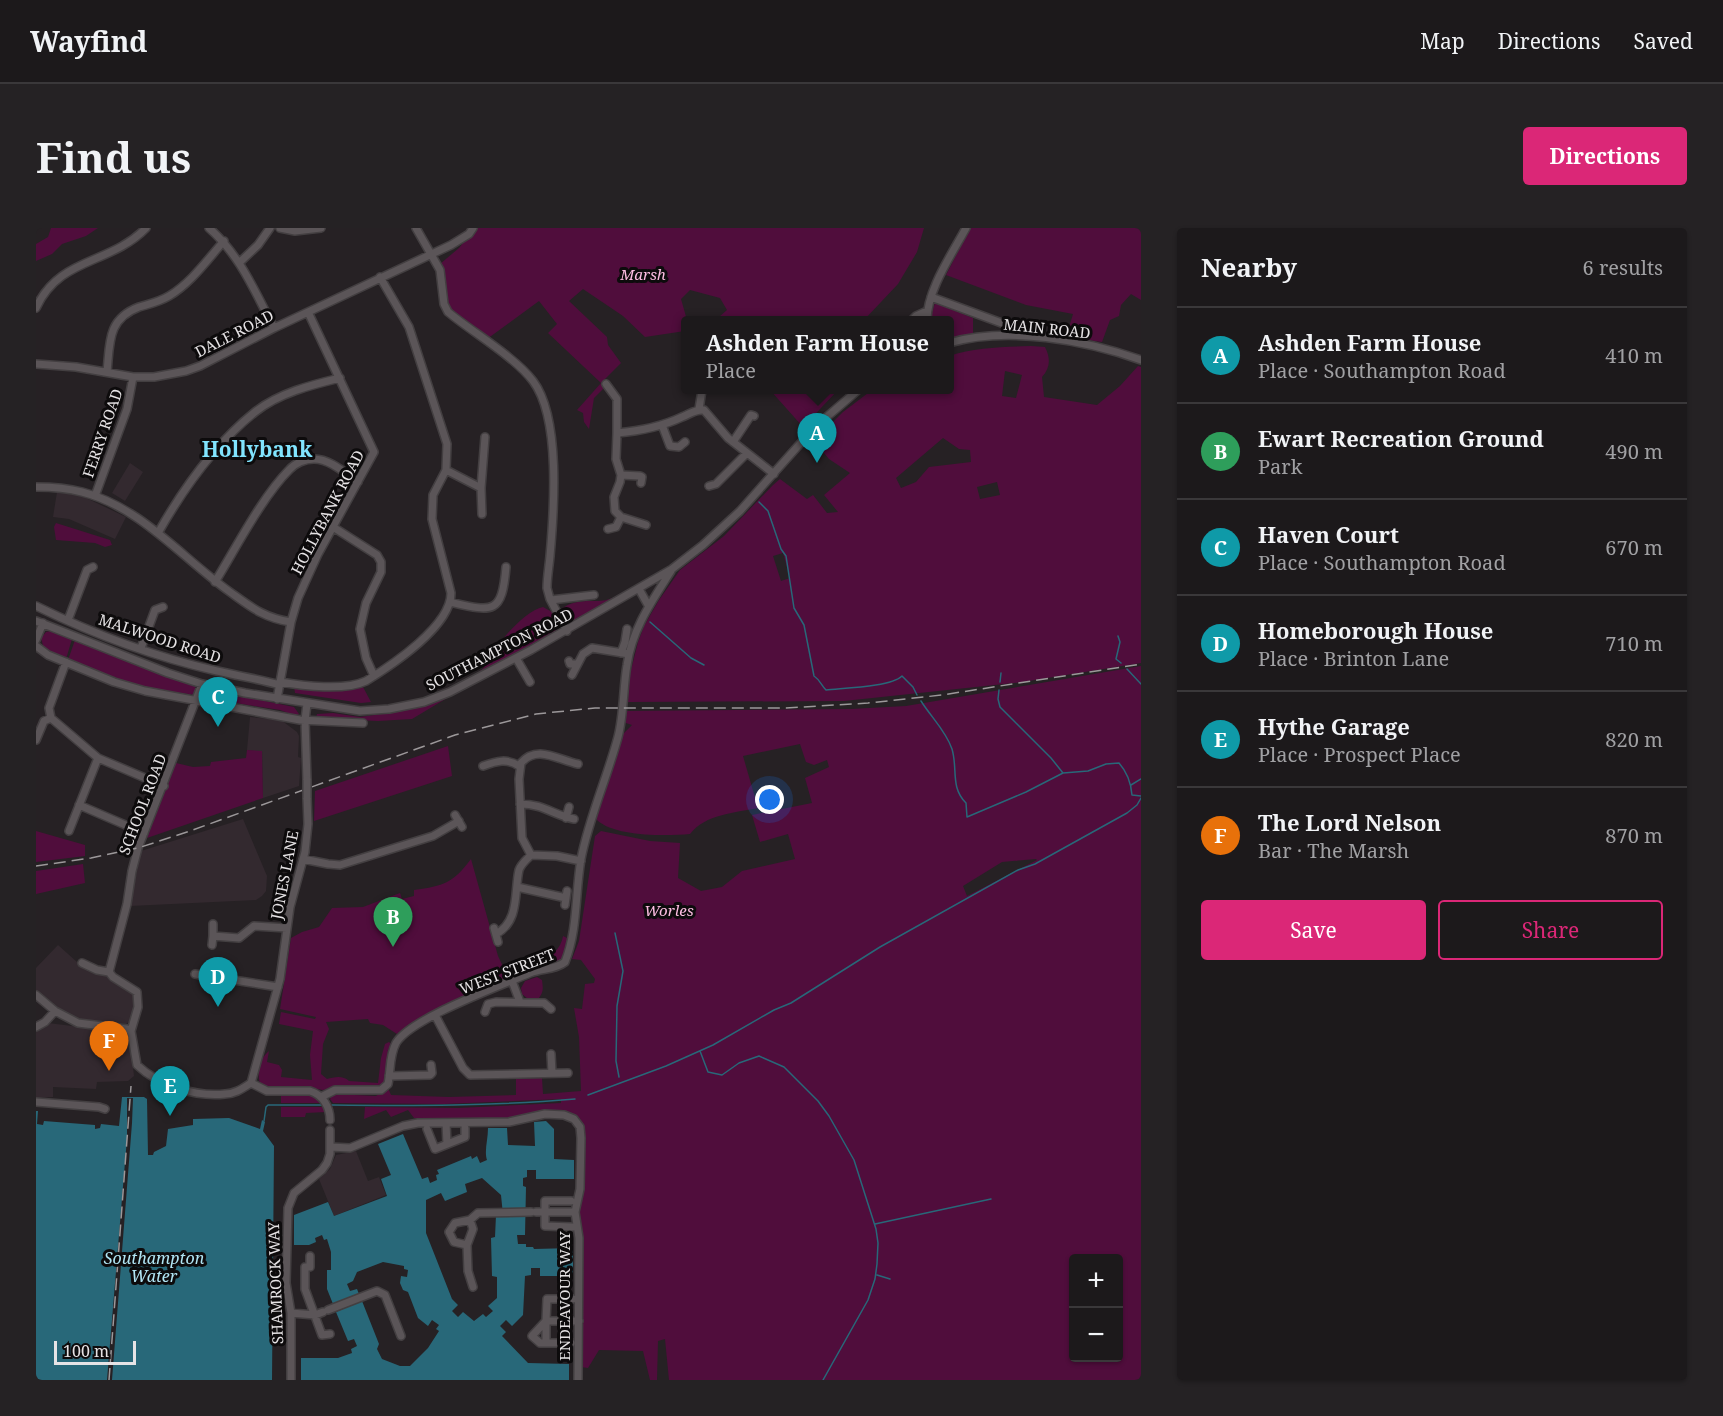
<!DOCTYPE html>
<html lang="en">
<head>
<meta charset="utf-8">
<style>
	:root { --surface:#1c191b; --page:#252224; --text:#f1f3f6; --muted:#a0a0a3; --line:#3a383a; --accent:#db2777 }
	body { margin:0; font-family:"Noto Serif",serif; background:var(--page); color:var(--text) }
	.controls { position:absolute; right:18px; bottom:18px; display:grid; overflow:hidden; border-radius:6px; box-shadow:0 2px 4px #0004 }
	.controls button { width:54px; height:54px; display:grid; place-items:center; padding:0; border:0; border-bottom:2px solid var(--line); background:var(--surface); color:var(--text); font:30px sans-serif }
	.scale { position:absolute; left:18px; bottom:15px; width:82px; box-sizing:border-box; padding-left:6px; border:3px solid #e6e3e5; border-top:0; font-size:16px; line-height:21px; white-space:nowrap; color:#e6e3e5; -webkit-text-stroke:4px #0d0b0c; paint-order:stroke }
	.you { position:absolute; left:734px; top:572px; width:21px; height:21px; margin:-15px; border:4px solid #fff; border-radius:50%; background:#1a73e8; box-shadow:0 0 0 9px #1a73e833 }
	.badge { display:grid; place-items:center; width:39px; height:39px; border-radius:50%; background:var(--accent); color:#fff; font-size:20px; font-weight:700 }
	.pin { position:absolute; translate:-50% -50px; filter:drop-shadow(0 2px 3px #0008) }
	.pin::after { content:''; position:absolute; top:32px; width:21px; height:18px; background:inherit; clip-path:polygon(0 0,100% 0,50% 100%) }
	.popup { position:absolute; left:645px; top:88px; width:273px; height:78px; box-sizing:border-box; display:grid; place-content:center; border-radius:6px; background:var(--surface); filter:drop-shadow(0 2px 4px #0005); font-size:20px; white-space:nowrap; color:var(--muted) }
	.popup b { font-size:22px; color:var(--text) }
	.popup::after { content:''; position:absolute; left:50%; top:100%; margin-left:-12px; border:12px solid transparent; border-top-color:var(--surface) }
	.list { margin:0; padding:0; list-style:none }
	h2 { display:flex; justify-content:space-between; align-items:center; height:78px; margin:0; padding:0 24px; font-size:26px }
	h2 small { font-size:20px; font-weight:400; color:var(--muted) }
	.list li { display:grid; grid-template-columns:39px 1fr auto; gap:18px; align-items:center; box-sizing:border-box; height:96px; padding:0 24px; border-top:2px solid var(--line) }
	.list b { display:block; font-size:22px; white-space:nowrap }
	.list p { margin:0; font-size:20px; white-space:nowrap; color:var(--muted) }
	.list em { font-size:20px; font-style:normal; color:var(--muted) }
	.actions { display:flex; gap:12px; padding:18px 24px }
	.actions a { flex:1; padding:14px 0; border:2px solid var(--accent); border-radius:6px; text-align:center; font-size:21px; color:var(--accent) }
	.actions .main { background:var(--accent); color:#fff }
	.map { position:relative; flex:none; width:1105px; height:1152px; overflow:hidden; border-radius:6px }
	header { display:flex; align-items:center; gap:36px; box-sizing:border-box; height:84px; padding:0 30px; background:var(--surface); border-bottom:2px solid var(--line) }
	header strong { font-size:28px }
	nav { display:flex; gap:33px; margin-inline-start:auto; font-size:21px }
	.intro { display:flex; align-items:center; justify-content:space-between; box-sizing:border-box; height:144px; padding:0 36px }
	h1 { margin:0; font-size:42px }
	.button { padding:15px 27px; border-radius:6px; background:var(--accent); color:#fff; font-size:21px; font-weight:700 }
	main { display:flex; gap:36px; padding:0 36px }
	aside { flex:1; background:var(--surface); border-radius:6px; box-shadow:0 2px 4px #0004 }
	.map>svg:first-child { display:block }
</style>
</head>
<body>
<header>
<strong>Wayfind</strong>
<nav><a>Map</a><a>Directions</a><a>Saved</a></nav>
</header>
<div class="intro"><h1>Find us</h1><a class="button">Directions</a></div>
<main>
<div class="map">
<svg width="1105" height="1152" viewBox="0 0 1105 1152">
	<rect width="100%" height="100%" fill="#262124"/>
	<path fill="#33292f" d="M94 235 107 244 89 273 76 265Z
		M21 264 46 268 90 289 79 311 33 291 17 289Z
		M214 489 245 492 261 504 263 508 262 529 265 530 263 558 227 570 226 524 211 522Z
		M207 591 231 648 230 663 226 668 220 672 94 678 105 623Z
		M22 717 41 734 92 759 100 768 99 789 90 796 45 791 29 786 0 762V740Z
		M12 795 93 805 98 848 92 853 61 854 60 861 17 859V869L0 870V803Z
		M320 923 332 953 343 949 350 967 298 988 283 951 294 941 300 927Z"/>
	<path fill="#500d3c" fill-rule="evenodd" d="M15 0H62L50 8 26 16 16 26 0 33V16L12 9Z
		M439 0H888L881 24 862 56 828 92H685L683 89 691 82 684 70 654 62 645 71 651 92H649V103L609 109 587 88 547 61 533 73 571 109 572 117 585 135 568 152V160L558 170 553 201 548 194 547 185 541 182 565 155 512 105 521 96 503 73 451 111 412 81 409 49 404 36 423 20Z
		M934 0H1105V72L1095 66 1085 77 1083 88 1074 92 1066 114 1030 109 1037 86 990 77 910 47Z
		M899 75 937 90V107L913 112V92H895V88Z
		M995 118 1009 119C1015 131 1014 140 1006 149L1008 169 1061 177 1084 158 1102 138 1105 139V435L986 454 808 473 592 474 593 450 602 414 608 398 623 372 644 342 688 308 737 257 744 251 771 271 777 267 791 285 802 284 788 267 814 245 793 231 778 213 807 184 836 162H913V128C939 119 968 119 995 118ZM969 143 986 147 980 170 966 168ZM907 210 923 221 934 222 935 234 893 239 880 254 865 260 860 250ZM961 254 964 267 944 271 941 259ZM747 325 754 350 745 353 737 328Z
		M734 162H802L767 199Z
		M20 295 74 312 76 317 69 319 59 315 20 312 18 299Z
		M589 363 590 365 537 393 529 390 524 382C537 372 547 373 562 373 572 373 581 368 589 363Z
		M507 379 518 385 523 398 520 403 444 445 443 444C450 439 451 434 455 428 464 412 489 383 507 379Z
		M14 403 36 411 30 431 8 421 5 410 10 404Z
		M39 412 113 442 157 457 161 461 159 467 105 459 32 432Z
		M1105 438V1152H633L629 1111 622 1113 621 1152H614L607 1123 563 1122 552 1140 545 1139 547 1006 543 991V979L547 967 548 904 544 892 532 884 511 883 496 884 476 890H378L372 882 355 889 350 882 328 891 329 879 422 880 525 875V871L408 876 297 875 294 871 297 866 340 868 352 860 355 867 413 869 480 867V851L506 850 507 866 545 863 543 809 538 780 546 781 549 756 558 755 559 751 545 732 536 731 543 713 559 608 565 603 614 613 644 615 642 650 665 663 686 659 706 643 759 631 752 606 724 614 716 587 776 575 769 550 793 539 791 532 778 537 770 534 764 516 707 528 722 580C698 585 670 586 654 606 630 608 579 609 561 592L560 587 586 507 596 497 587 494V483L815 481 870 478ZM1000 631 1001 632 931 668 927 658 966 634ZM1038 1030H1082V1130H1038Z
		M258 458 312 461 327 459 335 474 325 475 259 465Z
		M186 464 258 479 263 486 260 488 244 482 180 472 181 467H185Z
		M411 470 376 491 342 493 280 490 281 486 297 485 324 489 360 484Z
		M412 518 416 548 278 593 279 563Z
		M211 522 226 523 227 570 111 610 140 535 157 539 174 538 175 534 210 530Z
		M0 603 49 617V628L0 634Z
		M435 631 462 728 472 749C432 766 397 779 361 806L347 797 334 795 332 791 290 794 293 801 287 816 285 846 291 851C298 849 307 847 313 853L342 855 345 830 349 816 353 814 355 816 352 822 349 854 347 858 340 861 301 859 287 862 275 860 225 858C220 847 223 831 233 823L231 834 243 837 246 842 245 849 276 852 274 827 277 803 243 796 245 784 279 791 280 789 244 781 255 710 266 704 283 699 296 680 327 679 364 665 366 671 378 668V662C408 658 417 655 435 631Z
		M47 636 49 655 0 666V643Z
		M527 708 533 711 526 734C517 739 508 737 499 740 509 729 524 726 527 708Z
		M501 749 506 752C507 760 508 764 502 771H492L486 766 485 760 489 753Z
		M245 866 277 867 285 875H245Z
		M245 879H288L290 884 270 885 269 889H245Z"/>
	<path fill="#286879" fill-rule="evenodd" d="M86 869H108L111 871 112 927H117L118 924 130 918 132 901 157 897V891L193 890 224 901 226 892 229 894 227 903 238 918 236 1152H0V883H2L1 896 7 897 8 893 59 897V901L64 900 65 896 83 898Z
		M510 893 518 901V931L538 932V951H500V942H491V949L487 950V958L490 959 489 1007H481L482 1016H490V1019H497L498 1021 537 1020V1048H504V1040H495V1047L489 1048 487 1087 476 1098 470 1092 464 1098 470 1104 466 1108 492 1135 533 1136V1152H265V1130H302L316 1125 315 1121 321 1118 318 1111 312 1113 300 1084 309 1080 306 1073 297 1076 291 1061V1042H295V1024L291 1011 288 1012 286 1007 279 1010 280 1014 273 1017H258V987L292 974 298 988 351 968 345 951 355 947 342 916 367 906 386 951 392 949 394 955 401 952 400 947 403 946 401 942 435 928 436 931 441 928 444 935 451 932C448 923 452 912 452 900H471L472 917 499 918 498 894ZM446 950 465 967 467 987H460L459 1009 455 1010 456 1048 461 1049V1070L452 1078 457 1083 450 1089 447 1086 438 1093 427 1084 422 1089 416 1083 422 1077 416 1071 390 1005V972L405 965 409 973 431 964 429 956ZM347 1034 368 1038V1041L372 1042 371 1049 365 1048 364 1055 367 1062 372 1064 382 1090 392 1098 396 1092 403 1097 400 1101 403 1103 392 1120 374 1138H364L346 1131 341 1121 343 1116 326 1073 316 1077 313 1070 323 1066 321 1061 314 1063 311 1056 317 1053 321 1044Z"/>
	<path fill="#262124" d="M91 870H97L96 895 76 1152H71L91 910Z"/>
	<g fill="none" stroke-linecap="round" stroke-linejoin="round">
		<path stroke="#286879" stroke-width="1.5" d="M723 274 732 283 745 321 750 328 758 380 768 397 778 448C784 452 785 457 790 462 807 460 855 459 866 448L877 459 881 467
			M614 394 655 430 668 437
			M1082 408 1084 414 1080 431 1085 435
			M1091 441 1105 456
			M964 454 965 445
			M963 462 962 471 964 479 1015 530 1027 545
			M885 473C895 489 910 503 916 521 922 541 914 559 930 575L931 589 990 564 1027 545 1052 543 1070 536 1083 535C1091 544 1095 555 1096 567L1105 568
			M1095 557 1105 551
			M579 705 587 743 581 778 580 833 583 849
			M664 823 672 844 686 847 703 835 723 828 748 839 782 873 793 888 818 932 840 1001 842 1015 841 1036 839 1051 832 1072 787 1152
			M552 867 630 838 677 817 738 782 755 775 844 719 982 642 999 636 1091 585 1101 577 1105 570
			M296 877C377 878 458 878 539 871
			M228 893 230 879 232 877H286
			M839 996 955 971
			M841 1047 854 1051"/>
		<g stroke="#433f41" stroke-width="10">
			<path id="minor" d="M173 0C204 27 219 64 238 100
				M244 0 259 3 285 0
				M380 0 404 42 408 76 412 84C436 104 479 129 497 153 525 190 518 283 514 328 513 339 511 350 511 360L514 371 531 403
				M204 34 222 17 234 0
				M895 69 971 97
				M0 80C23 29 74 37 110 0
				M876 92 880 88 891 83
				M891 92C891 62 916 26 930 0
				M913 115C972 98 1049 112 1105 132
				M0 136 40 139 97 149H118L150 143 164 138 238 100 415 17 433 6 437 0
				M71 144C74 115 71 91 103 79 113 76 123 74 133 68 155 55 171 32 188 13
				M570 156 581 171V205
				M663 181 666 162
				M626 197 634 218 643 219 649 214
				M697 214 715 187 718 188
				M410 242 445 260 446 286
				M585 247 604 248 606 249 605 255
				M673 258 680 256 711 225
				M0 259C15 259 31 260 46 264 105 279 146 330 194 364 215 379 228 390 255 394
				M445 260 449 209
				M59 268 91 181 97 149
				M610 297 585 289 579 283 578 269 584 254 585 247 580 231 581 205C604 203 625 199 646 189 654 186 659 181 668 182L692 210 738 246
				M297 299 341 327 345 334V344L330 375 324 401 330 430 338 448
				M572 301 580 299 585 289
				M122 305C147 261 179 216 219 184 243 165 275 157 304 150
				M179 354C200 320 226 269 253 242 259 235 269 231 278 231 294 231 309 245 322 254
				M603 361 612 377
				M515 372 558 367
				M414 374C457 384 466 387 470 339
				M0 378C57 406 119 429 181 443 202 448 223 451 244 457
				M32 392 51 342 57 339
				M0 393 132 445 166 456 209 465 324 483 353 481 388 474 414 464 495 422 636 341 667 317 704 283 779 199 822 162
				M0 412 7 395
				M0 418 12 427 78 454 109 463 264 492 327 495
				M105 420 119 382 127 379
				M585 425 589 414 591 401
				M480 430 494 454
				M533 433 534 436H541
				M30 434 13 480 15 490 62 530 128 558
				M536 447 547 426 556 420 593 426
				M244 454C267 458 309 463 330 453 356 437 415 398 415 365L396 291 397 267 410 242 411 216 373 99 344 49
				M241 471 255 394 262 370 282 326 338 224 272 84
				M0 512 8 493 15 490
				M447 538C461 533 471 530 483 538
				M271 552 269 492 271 476
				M484 576C508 576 517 587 538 591
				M43 577 108 605
				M419 587 426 599
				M530 590 533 579
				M33 603 62 530
				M495 627 486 610 483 551 485 535C501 516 522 532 542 536
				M267 631 292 636 304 637 397 608 423 593
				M481 659 530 670
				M529 677 531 663
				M177 696V708
				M458 700 462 714
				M460 706C484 693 478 664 483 642 485 636 491 631 495 627L521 628 545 633
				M176 717 177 708 203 710 218 698 251 700
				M46 735 61 742 73 744 77 749 101 764 102 779 95 803
				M73 744 91 676 96 643 102 620 166 456
				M159 746 242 759
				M476 753 484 774
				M477 753 475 747 478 745 501 736
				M0 767 19 783 42 795 91 801 95 803
				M449 784 452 776 460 774 508 775 515 781
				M399 787 427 840 434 847 532 845
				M0 799 9 794 19 783
				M95 803 101 837C123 858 160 869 189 866 199 866 207 860 215 855
				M515 826 516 845
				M353 848 394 847 396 845 395 837
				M215 855 244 751 254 679 269 624 272 596 271 570
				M215 855 231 863H274C287 867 294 879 294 892
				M285 869 299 862H345L352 856C355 842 353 828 360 815 375 790 464 758 494 745 506 740 519 742 529 734 542 701 539 666 545 631 553 590 571 550 582 509 588 486 587 460 591 437 596 401 616 373 635 343
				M0 874 63 879 69 881
				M410 895 411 916
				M391 901 399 921 429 909V900
				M294 919 314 920 367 898 382 895 473 894 509 886 528 887 538 891 544 899 545 910 544 961 539 984 543 1010 542 1152
				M535 973H509V998L536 999
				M500 984H539
				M431 1017 437 1001 434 992
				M274 1028V1039H269V1061L286 1107 294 1106
				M437 1059 432 1043 431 1017 418 1014 413 1004 419 995 434 992 442 985 495 984
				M292 1082 341 1063 349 1067 365 1108
				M255 1085 279 1087 287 1084
				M521 1093H510V1115H535
				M527 1093H543
				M510 1115H504L496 1108 510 1093 511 1071H537
				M255 1152V1085L250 1055 252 980 258 965 286 942 291 935 294 926V902"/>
		</g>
		<use href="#minor" stroke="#5b5558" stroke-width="7"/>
		<path stroke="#9c989a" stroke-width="1.5" stroke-dasharray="12 6" stroke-linecap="butt" d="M0 638 55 630 102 620 154 603 419 507 500 486 559 480H750L832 475 906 467 1105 436
			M73 1152 95 858"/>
		<g stroke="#433f41" stroke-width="10" stroke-linecap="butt">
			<path id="minor-bridge" d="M271 552V570"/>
		</g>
		<use href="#minor-bridge" stroke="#5b5558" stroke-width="7"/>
	</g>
	<g text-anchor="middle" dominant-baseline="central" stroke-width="6" stroke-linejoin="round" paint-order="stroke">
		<g font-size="15" font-style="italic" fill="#fdbde2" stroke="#0d0b0c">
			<text x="607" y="46">Marsh</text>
			<text x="633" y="682">Worles</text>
		</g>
		<g font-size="15" fill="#e6e3e5" stroke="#0d0b0c">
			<text transform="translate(1011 100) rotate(6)">MAIN ROAD</text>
			<text transform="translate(198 105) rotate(-27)">DALE ROAD</text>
			<text transform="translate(66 205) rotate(-71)">FERRY ROAD</text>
			<text transform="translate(291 284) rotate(-62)">HOLLYBANK ROAD</text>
			<text transform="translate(124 410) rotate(18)">MALWOOD ROAD</text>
			<text transform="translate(463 421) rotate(-27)">SOUTHAMPTON ROAD</text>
			<text transform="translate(106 576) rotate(-69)">SCHOOL ROAD</text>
			<text transform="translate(248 647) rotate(-79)">JONES LANE</text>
			<text transform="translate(471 743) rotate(-21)">WEST STREET</text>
			<text transform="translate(239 1055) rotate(-92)">SHAMROCK WAY</text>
			<text transform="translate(528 1068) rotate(-90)">ENDEAVOUR WAY</text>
		</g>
		<g font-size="16" font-style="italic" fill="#b1e6f5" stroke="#0d0b0c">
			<text x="118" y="1030">Southampton<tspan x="118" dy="18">Water</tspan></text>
		</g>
		<g font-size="21" font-weight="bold" fill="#81e4fe" stroke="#0d0b0c">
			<text x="221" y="221">Hollybank</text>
		</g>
	</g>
</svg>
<div class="controls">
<button>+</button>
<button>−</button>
</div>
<div class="scale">100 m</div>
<div class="you"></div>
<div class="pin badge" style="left:781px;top:235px;background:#0f9aa8">A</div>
<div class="popup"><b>Ashden Farm House</b>Place</div>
<div class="pin badge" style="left:357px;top:719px;background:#2e9e5b">B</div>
<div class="pin badge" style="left:182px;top:499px;background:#0f9aa8">C</div>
<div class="pin badge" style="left:182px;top:779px;background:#0f9aa8">D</div>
<div class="pin badge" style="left:134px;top:888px;background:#0f9aa8">E</div>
<div class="pin badge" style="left:73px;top:843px;background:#e8710a">F</div>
</div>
<aside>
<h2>Nearby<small>6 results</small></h2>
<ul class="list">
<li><span class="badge" style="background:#0f9aa8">A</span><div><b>Ashden Farm House</b><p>Place · Southampton Road</p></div><em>410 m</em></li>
<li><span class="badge" style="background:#2e9e5b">B</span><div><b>Ewart Recreation Ground</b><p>Park</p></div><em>490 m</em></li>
<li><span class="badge" style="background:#0f9aa8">C</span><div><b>Haven Court</b><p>Place · Southampton Road</p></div><em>670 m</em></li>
<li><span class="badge" style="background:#0f9aa8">D</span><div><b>Homeborough House</b><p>Place · Brinton Lane</p></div><em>710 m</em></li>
<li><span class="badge" style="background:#0f9aa8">E</span><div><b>Hythe Garage</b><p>Place · Prospect Place</p></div><em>820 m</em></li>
<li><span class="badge" style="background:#e8710a">F</span><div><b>The Lord Nelson</b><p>Bar · The Marsh</p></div><em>870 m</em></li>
</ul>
<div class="actions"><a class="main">Save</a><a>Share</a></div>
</aside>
</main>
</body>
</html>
